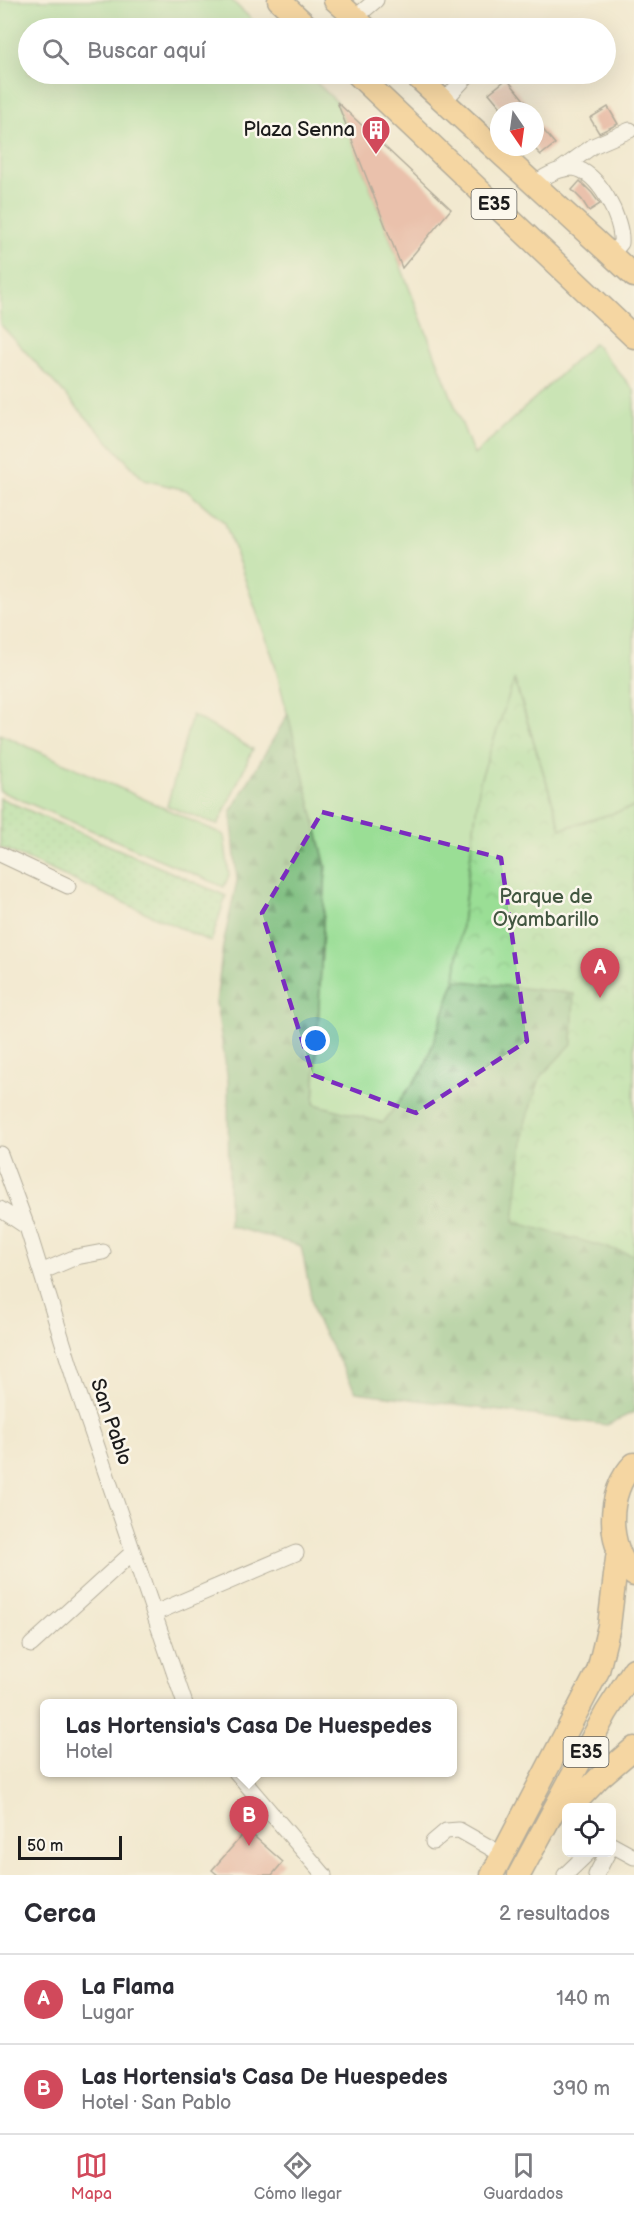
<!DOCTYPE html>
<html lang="es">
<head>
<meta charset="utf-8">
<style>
	:root { --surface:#fff; --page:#f2f2f3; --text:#2b2b33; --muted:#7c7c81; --line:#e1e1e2; --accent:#d1495b }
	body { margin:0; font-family:"Balsamiq Sans",sans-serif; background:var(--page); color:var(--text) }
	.controls { position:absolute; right:18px; bottom:18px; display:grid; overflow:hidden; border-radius:9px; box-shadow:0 6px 24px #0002 }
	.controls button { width:54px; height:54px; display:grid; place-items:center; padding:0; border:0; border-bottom:2px solid var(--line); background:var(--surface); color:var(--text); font:30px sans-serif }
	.compass { position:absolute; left:490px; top:102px; width:54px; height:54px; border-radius:50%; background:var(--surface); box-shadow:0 6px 24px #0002; rotate:167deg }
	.scale { position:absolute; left:18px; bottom:15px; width:104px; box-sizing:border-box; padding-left:6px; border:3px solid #1c1c1c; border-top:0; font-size:16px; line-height:21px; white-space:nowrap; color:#1c1c1c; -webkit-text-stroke:4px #fbf7ec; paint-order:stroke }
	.you { position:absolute; left:316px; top:1041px; width:21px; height:21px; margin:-15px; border:4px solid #fff; border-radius:50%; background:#1a73e8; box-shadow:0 0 0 9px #1a73e833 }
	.badge { display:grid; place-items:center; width:39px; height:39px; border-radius:50%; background:var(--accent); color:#fff; font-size:20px; font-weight:700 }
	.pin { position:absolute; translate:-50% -50px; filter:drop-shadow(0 2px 3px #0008) }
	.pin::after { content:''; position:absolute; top:32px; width:21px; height:18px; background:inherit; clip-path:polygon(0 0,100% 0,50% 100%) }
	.popup { position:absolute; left:40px; top:1699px; width:417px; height:78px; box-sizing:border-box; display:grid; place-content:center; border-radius:9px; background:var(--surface); filter:drop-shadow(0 2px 4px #0005); font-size:20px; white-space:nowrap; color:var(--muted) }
	.popup b { font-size:22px; color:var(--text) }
	.popup::after { content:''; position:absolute; left:50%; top:100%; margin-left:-12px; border:12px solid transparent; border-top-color:var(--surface) }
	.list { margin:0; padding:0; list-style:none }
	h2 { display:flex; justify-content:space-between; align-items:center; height:78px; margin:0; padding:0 24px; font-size:26px }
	h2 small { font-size:20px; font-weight:400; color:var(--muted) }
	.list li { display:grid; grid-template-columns:39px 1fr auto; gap:18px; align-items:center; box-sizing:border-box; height:90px; padding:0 24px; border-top:2px solid var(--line) }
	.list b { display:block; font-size:22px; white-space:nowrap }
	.list p { margin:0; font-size:20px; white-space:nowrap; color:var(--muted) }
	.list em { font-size:20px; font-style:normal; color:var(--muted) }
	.icon { flex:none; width:33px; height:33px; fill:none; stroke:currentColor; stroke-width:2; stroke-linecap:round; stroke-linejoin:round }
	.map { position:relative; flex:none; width:634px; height:1875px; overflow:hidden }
	.search { position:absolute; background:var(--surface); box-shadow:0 6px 24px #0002; left:18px; right:18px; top:18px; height:66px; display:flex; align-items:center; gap:15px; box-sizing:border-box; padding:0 21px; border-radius:33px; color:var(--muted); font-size:22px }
	.sheet { height:258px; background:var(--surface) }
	nav { display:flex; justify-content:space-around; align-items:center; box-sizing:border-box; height:84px; border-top:2px solid var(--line); background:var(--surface); font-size:16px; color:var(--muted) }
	nav a { display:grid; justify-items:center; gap:3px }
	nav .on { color:var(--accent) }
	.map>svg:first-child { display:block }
</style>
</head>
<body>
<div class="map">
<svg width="634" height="1875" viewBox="0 0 634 1875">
	<defs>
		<pattern id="forest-firs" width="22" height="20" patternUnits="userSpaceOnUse" patternTransform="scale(1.5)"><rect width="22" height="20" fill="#7bbd7e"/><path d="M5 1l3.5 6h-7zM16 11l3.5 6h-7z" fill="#649966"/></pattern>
		<pattern id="park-crowns" width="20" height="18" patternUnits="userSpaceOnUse" patternTransform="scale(1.5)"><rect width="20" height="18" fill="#9ade95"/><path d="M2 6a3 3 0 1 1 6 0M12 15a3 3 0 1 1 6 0" fill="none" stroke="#84be80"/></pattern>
		<pattern id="garden-dots" width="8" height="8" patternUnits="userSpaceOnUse" patternTransform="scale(1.5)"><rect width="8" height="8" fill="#9ade95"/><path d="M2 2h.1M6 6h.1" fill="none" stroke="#84be80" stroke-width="1.8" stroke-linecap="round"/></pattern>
	</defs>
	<rect width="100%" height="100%" fill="#fbf7ec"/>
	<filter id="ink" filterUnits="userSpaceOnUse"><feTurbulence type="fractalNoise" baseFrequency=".0167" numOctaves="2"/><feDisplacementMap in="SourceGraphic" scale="12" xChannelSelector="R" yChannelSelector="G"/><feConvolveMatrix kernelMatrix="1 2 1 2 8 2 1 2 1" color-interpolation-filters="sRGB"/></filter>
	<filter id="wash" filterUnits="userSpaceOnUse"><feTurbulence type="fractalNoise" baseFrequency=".008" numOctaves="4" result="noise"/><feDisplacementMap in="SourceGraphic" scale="24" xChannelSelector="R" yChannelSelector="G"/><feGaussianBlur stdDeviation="1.35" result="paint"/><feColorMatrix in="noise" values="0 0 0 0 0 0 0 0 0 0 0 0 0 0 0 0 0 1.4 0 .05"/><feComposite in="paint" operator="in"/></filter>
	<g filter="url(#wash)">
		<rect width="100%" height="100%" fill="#f2e9d0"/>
		<path fill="#9ade95" stroke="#5b7d58" stroke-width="1.5" d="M0 0H231L261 28H28V74H307L337 102 474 455 594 343 634 390V807L561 829 515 681 480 781 455 980 424 1069 383 1123 314 1104 326 867 274 661 225 523 186 490 144 480 0 324Z
			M192 715 253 749 218 825 167 806Z
			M0 734 224 835 229 875 224 887 0 791Z"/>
		<path fill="url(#forest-firs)" stroke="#4c6c4d" stroke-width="1.5" d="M288 714 326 867 314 1104 383 1123 424 1069 455 980 574 994 572 1044 541 1076 514 1221 634 1255V1412L607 1425 356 1392 315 1317 301 1246 229 1226 228 1081 216 1003 223 945 237 881 231 811Z"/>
		<path fill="url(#park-crowns)" stroke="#5b7d58" stroke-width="1.5" d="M514 680 561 829 634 807V1255L514 1222 525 1123 541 1076 572 1044 574 994 455 980 480 781Z"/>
		<path fill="url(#garden-dots)" stroke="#5b7d58" stroke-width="1.5" d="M0 798 226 896 211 942 0 847Z"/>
		<g id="blocks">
			<path fill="#e09080" d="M507 79 533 111H504L489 93Z
				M337 102 451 209 402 268Z
				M608 107 618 124 599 133 590 118Z
				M535 120 555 144 541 155 535 149Z
				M580 181 592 193 600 204 589 211 582 200 572 190Z
				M247 1830 283 1862 272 1875H218L212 1870Z"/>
		</g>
	</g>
	<g filter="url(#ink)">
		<use href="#blocks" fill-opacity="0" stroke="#67645b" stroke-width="1.5"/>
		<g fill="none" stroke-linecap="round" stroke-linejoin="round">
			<g stroke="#67645b" stroke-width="17">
				<path id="minor" d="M355 18 376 0
					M444 101 469 74
					M560 170 593 146 630 130
					M534 184C545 176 558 168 573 168 598 170 623 220 621 243L611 255
					M0 854 68 886
					M0 1154 27 1227 77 1388 185 1704
					M0 1209 27 1227
					M41 1272 76 1257 103 1252
					M155 1613 296 1553
					M31 1645 133 1552
					M236 1772 324 1875
					M433 1842 446 1831 459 1830 503 1855
					M612 1845 634 1857
					M565 1875 589 1852
					M596 1875 608 1852"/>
			</g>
			<g stroke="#67645b" stroke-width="25">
				<path id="highway" d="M279 0 309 28
					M335 0 366 28
					M357 74 634 337
					M414 74 634 276
					M634 1464C606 1491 606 1548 634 1575
					M570 1808 599 1778 634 1748
					M492 1875 598 1671 609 1626 618 1550
					M519 1875 606 1713 634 1669"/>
			</g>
			<use href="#minor" stroke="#fff" stroke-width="15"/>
			<use href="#highway" stroke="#f8bf6c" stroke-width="22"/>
		</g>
	</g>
	<path d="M0 0H634V1875H0ZM322 812 501 858 527 1041 416 1113 313 1075 262 913Z" fill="#f2e9d0" fill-opacity=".55" fill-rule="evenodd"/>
	<path fill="none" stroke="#7b2cbf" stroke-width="4.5" stroke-dasharray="12 8" stroke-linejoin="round" d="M322 812 501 858 527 1041 416 1113 313 1075 262 913Z"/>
	<defs>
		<g id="building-pin" transform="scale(1.5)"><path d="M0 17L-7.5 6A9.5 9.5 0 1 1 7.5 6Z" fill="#d1495b" stroke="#fbf7ec"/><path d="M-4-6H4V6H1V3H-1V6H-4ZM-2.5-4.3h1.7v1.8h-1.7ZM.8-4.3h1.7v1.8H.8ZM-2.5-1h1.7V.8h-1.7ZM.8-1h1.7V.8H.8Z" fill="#fff"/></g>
	</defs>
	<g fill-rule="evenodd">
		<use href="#building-pin" x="376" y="130"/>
	</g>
	<g text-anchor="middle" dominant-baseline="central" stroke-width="5" stroke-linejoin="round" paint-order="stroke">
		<g fill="#fbf7ec" stroke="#5f5e5a" stroke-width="1.5">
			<rect x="471.5" y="189" width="45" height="30" rx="4.5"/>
			<rect x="563.5" y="1737" width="45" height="30" rx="4.5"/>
		</g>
		<g font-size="18" font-weight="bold" fill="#1c1c1c">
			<text x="494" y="204">E35</text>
			<text x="586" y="1752">E35</text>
		</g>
		<g font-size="20" fill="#1c1c1c" stroke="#fbf7ec" text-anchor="end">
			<text x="355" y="130">Plaza Senna</text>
		</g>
		<g font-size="20" fill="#425640" stroke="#fbf7ec">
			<text x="546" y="897">Parque de<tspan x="546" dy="23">Oyambarillo</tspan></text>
		</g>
		<g font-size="20" fill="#1c1c1c" stroke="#fbf7ec">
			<text transform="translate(111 1422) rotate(71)">San Pablo</text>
		</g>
	</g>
</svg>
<div class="controls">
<button><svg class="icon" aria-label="locate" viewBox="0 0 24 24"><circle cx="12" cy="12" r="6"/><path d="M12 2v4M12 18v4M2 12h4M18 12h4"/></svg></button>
</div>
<svg class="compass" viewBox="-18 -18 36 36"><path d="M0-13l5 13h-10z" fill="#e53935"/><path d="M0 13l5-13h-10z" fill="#7c7c81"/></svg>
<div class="scale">50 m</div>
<div class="you"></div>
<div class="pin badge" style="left:600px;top:998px">A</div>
<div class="pin badge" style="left:249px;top:1846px">B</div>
<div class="popup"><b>Las Hortensia's Casa De Huespedes</b>Hotel</div>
<div class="search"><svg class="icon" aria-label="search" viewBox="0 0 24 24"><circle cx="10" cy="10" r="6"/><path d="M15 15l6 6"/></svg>Buscar aquí</div>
</div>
<section class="sheet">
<h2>Cerca<small>2 resultados</small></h2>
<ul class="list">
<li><span class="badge">A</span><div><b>La Flama</b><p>Lugar</p></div><em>140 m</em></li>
<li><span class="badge">B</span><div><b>Las Hortensia's Casa De Huespedes</b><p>Hotel · San Pablo</p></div><em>390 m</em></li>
</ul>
</section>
<nav>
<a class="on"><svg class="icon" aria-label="map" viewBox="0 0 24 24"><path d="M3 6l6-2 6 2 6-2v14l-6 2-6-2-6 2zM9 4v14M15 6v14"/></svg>Mapa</a>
<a><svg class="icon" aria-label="directions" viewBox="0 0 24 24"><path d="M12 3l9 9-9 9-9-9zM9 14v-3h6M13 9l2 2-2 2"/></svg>Cómo llegar</a>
<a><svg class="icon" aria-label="saved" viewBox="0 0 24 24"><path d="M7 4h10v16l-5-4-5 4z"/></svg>Guardados</a>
</nav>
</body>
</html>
